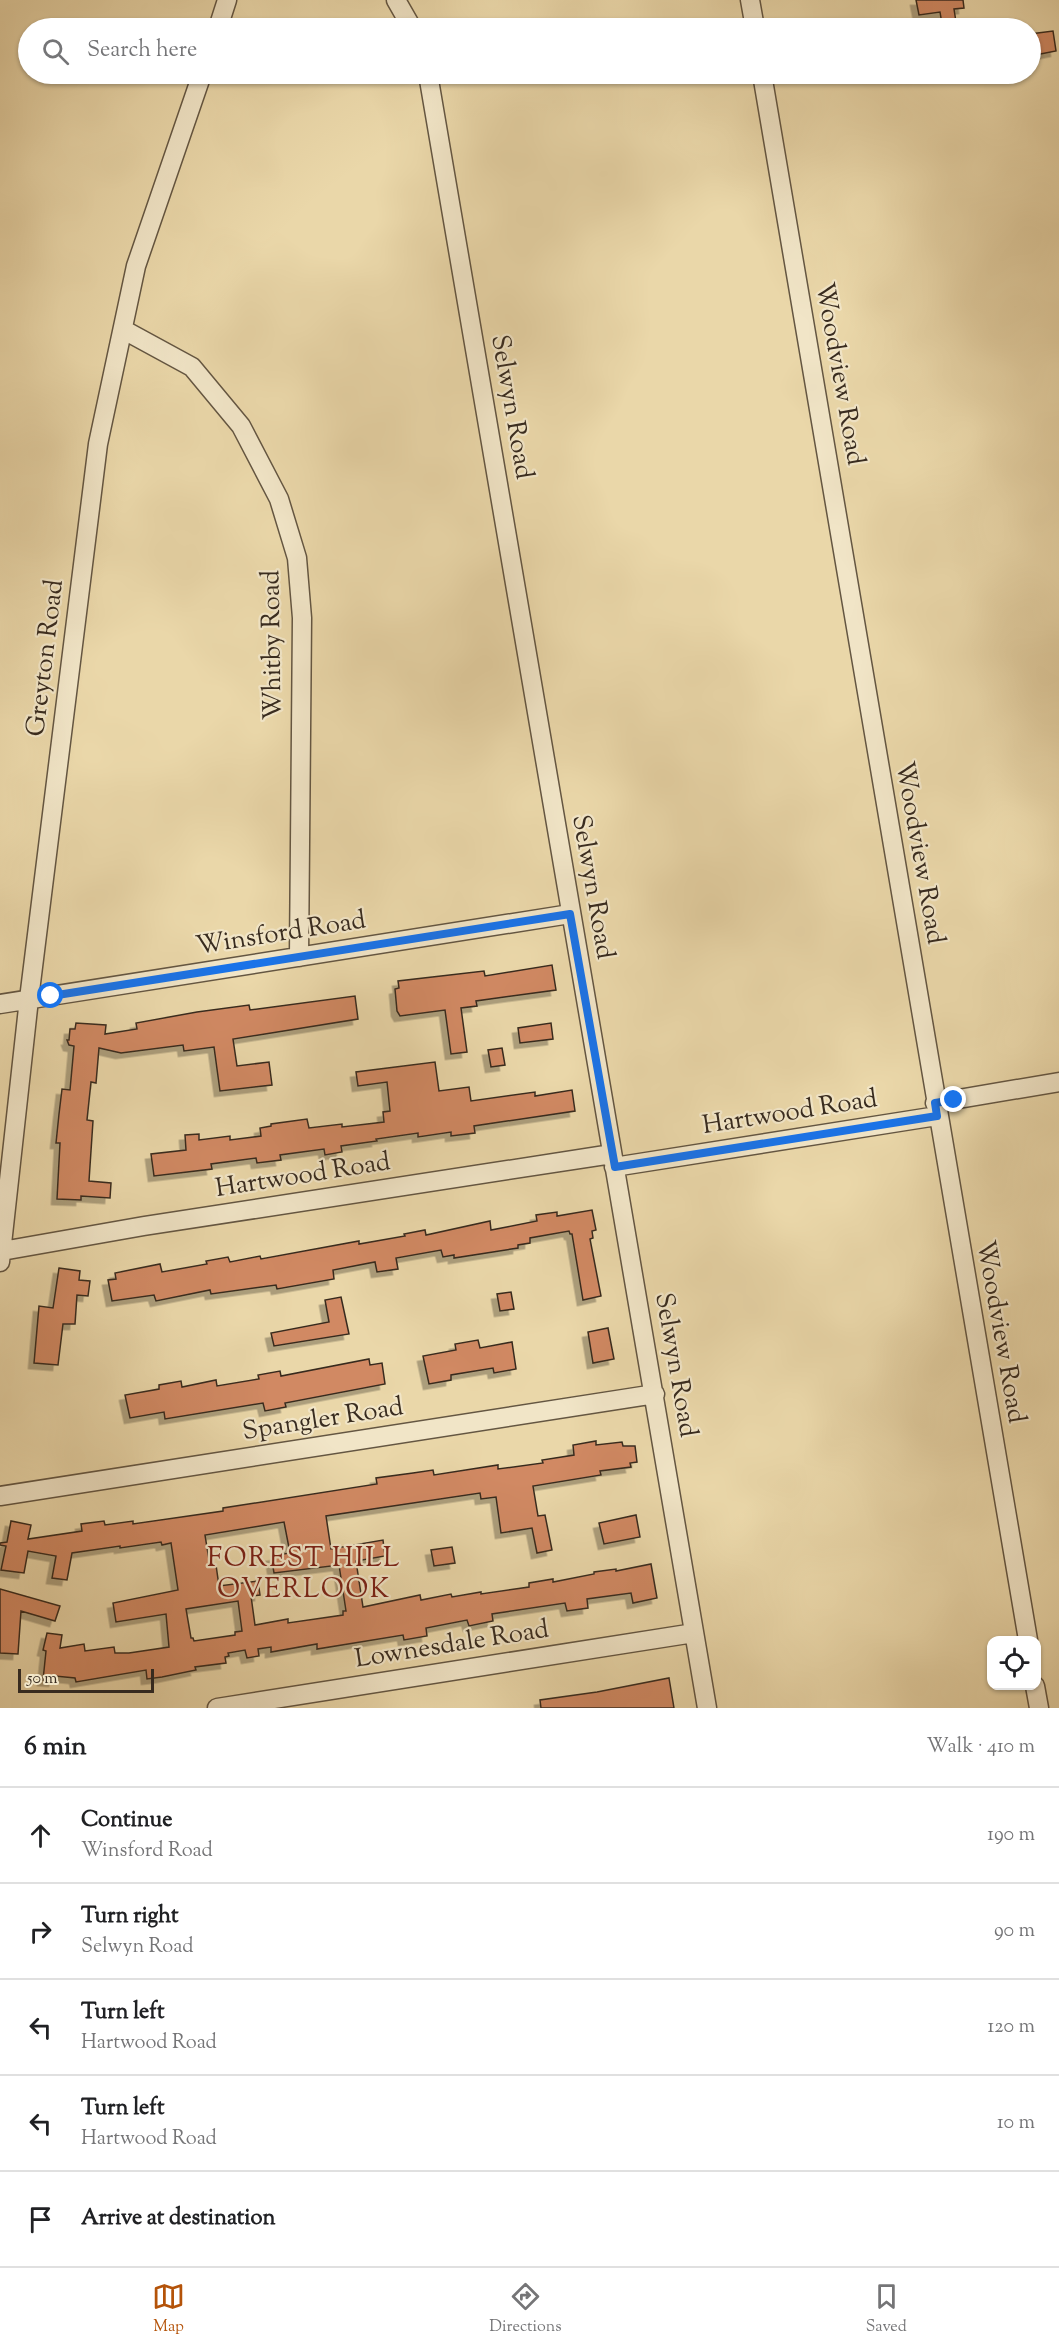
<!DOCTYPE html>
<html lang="en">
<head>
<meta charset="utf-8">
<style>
	:root { --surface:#fff; --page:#f2f2f2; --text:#202124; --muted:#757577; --line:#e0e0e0; --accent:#b45309 }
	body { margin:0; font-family:"Sorts Mill Goudy",serif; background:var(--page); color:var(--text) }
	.controls { position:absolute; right:18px; bottom:18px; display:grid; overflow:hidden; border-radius:12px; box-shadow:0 2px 4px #0004 }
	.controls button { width:54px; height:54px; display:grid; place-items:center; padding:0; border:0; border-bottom:2px solid var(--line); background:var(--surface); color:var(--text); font:30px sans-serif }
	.scale { position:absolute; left:18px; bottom:15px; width:136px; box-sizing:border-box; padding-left:6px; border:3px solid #382b1f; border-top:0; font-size:16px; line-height:21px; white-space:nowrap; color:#382b1f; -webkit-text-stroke:4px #f1e5c7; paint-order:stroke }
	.stop { position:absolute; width:18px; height:18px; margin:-14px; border:4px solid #1a73e8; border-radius:50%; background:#fff }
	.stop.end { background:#1a73e8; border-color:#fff; box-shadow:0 2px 6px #0008 }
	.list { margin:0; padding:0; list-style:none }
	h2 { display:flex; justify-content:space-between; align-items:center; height:78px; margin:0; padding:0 24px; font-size:26px }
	h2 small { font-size:20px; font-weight:400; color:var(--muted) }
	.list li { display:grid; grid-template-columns:39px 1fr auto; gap:18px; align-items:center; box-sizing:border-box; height:96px; padding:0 24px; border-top:2px solid var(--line) }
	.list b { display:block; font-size:22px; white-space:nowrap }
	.list p { margin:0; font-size:20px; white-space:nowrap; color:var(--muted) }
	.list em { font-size:20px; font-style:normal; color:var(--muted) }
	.icon { flex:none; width:33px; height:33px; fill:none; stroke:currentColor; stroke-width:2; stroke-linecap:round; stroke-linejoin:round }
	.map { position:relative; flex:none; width:1059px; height:1708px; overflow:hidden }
	.search { position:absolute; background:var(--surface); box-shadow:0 2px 4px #0004; left:18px; right:18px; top:18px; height:66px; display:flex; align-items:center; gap:15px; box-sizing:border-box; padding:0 21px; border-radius:33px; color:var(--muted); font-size:22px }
	.sheet { height:558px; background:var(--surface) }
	nav { display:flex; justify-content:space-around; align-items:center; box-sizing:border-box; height:84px; border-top:2px solid var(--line); background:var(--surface); font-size:16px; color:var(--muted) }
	nav a { display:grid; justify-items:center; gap:3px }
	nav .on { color:var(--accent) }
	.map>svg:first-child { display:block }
</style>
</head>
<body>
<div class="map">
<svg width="1059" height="1708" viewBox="0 0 1059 1708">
	<defs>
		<filter id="shadow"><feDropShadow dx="-5.5" dy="5.5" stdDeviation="0" flood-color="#0004"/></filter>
	</defs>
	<rect width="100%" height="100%" fill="#ead7a9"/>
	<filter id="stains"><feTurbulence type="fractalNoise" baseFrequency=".00333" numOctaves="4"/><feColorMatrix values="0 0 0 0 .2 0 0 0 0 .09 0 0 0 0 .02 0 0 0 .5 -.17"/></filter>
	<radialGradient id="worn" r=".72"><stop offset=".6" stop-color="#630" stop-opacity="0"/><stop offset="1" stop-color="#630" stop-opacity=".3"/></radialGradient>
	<path fill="#d18964" stroke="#382b1f" stroke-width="1.5" fill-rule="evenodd" filter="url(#shadow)" d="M916 0H963L964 8 954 9 956 22 942 24 940 12 919 15Z
		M1053 31 1056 51 1030 56V34Z
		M552 965 556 990 476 1001 477 1006 461 1008 467 1052 451 1054 445 1010 400 1016 397 1011 395 989 399 988 398 981 484 971 485 976Z
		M355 996 358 1019 233 1039 237 1066 269 1062 272 1085 220 1091 214 1047 184 1051 183 1045 121 1053 99 1048 96 1083 91 1082 87 1120 93 1121 89 1181 111 1183 110 1198 81 1196V1200L57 1199 60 1143H56L59 1114 62 1089 70 1090 74 1046 69 1045 67 1040H69L70 1029H75L76 1023 106 1025 105 1034 137 1029 136 1023 197 1012 249 1005 250 1010Z
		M551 1023 553 1039 520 1043 518 1028Z
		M502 1048 505 1065 491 1067 488 1050Z
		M435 1062 439 1091 469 1087 471 1101 535 1092V1096L572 1090 575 1111 474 1126 475 1133 451 1136V1132L418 1137V1133L376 1139 377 1141 341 1146 342 1152 325 1155 324 1149 280 1155 281 1160 257 1163 256 1158 211 1164 212 1169 154 1176 151 1154 186 1150 185 1135 199 1134V1140L230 1136V1140L261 1136 260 1128 271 1126V1124L307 1119 309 1128 342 1124V1127L384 1122 383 1112 390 1111 387 1082 358 1086 356 1072Z
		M592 1210 596 1230 592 1231 593 1238 590 1239 601 1296 583 1300 572 1234H570L569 1231 530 1238V1243L518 1245V1248L454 1258V1255L443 1257 441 1250 396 1258 398 1269 377 1272 375 1262 333 1270 334 1279 277 1289 276 1285 211 1294 210 1290 156 1301 154 1295 112 1301 108 1280 116 1279 115 1273 160 1264 162 1272 207 1264 206 1261 228 1257 230 1262 260 1256 261 1259 359 1241V1244L405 1236 404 1234 425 1230 426 1235 490 1221 491 1230 537 1221 536 1215 557 1212V1216Z
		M59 1268 80 1271 79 1280 90 1281 88 1296 77 1295 75 1324H63L58 1365 34 1363 39 1306 53 1308Z
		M511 1292 514 1309 500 1311 497 1294Z
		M341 1297 349 1334 274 1346 271 1333 329 1322 325 1300Z
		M608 1328 614 1359 593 1363 588 1332Z
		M478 1340 480 1348 512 1342 516 1369 494 1373 493 1368 451 1375V1380L429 1384 423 1356 456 1350 455 1344Z
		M369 1359 370 1365 382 1363 385 1384 285 1403 286 1407 265 1411 263 1403 165 1419 164 1412 130 1418 125 1395 159 1389V1385L181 1381 182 1387 216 1380 217 1386 259 1379 258 1375 280 1371 281 1376Z
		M596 1441V1445L622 1442 623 1446H635L637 1462 630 1463 631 1467 600 1471 601 1475 533 1486 538 1516 545 1515 552 1550 537 1553 532 1528 501 1533 496 1497 481 1499 480 1493 326 1516 331 1549 383 1540 385 1556 356 1561 363 1607 420 1595 421 1600 451 1594 452 1597 481 1592V1594L529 1587V1583L553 1579V1582L594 1574V1572L616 1569V1571L651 1564 657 1598 633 1603 631 1593 587 1599 588 1608 567 1611 565 1603 492 1614 493 1621 469 1626 467 1620 426 1628 427 1636 404 1640 403 1635 317 1649V1644L271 1652V1647L258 1649 259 1656 247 1658 245 1650 228 1653 229 1656 225 1657 226 1663 195 1667 196 1670 162 1677 147 1679 146 1670 76 1682 75 1678 55 1676 54 1681 43 1680 46 1651 43 1650 47 1633 62 1635 60 1648 84 1644 85 1651 114 1647 115 1653H129L169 1647 166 1614 116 1622 113 1603 178 1590 171 1543 162 1545 161 1542 120 1548V1546L72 1553 67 1580 52 1578 56 1556 28 1551 24 1573 1 1570 6 1546 0 1545V1543L7 1542 11 1521 31 1525 28 1539 82 1531 81 1524 104 1521 105 1525 133 1521V1524L223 1511V1508L377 1484 376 1478 413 1473 433 1470 434 1475 498 1465V1469L543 1463 542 1460 574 1455 573 1445ZM284 1522 290 1553 271 1556 274 1573 339 1565 346 1611H343V1615L288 1623V1619L255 1625 251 1596 260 1595 258 1581 219 1586 216 1565 210 1566 205 1535ZM238 1601 242 1631 235 1632V1635L194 1641 193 1638H191L186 1609Z
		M636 1515 640 1537 604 1544 599 1523Z
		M452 1547 455 1563 434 1566 431 1550Z
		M0 1589 60 1606 55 1621 21 1611 18 1654 0 1653Z
		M669 1678 674 1708H541L540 1700 597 1692Z"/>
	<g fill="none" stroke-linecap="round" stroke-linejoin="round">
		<g stroke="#645642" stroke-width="21">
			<path id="minor" d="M396 0 412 28
				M750 0 755 28
				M218 28 227 0
				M428 74 707 1708
				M762 74 1028 1640
				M124 330 192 367 241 426 279 499 297 558 302 618 299 957
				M0 1004 570 914
				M935 1103 1059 1082
				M614 1167 937 1116
				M2 1251 144 1226 612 1154
				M0 1262 29 999 98 444 136 266 202 74
				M0 1496 655 1394
				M1035 1686 1039 1708
				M217 1708 694 1633"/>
		</g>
		<use href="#minor" stroke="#f1e5c7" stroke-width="18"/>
	</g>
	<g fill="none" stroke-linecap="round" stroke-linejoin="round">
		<path stroke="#1a73e8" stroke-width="8" d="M51 996 570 914 615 1167 937 1116 935 1103 954 1100"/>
	</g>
	<g text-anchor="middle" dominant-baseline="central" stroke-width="4.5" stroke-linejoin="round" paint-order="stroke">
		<g font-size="26" fill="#382b1f" stroke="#f1e5c7">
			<text transform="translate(839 374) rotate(80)">Woodview Road</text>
			<text transform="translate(511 407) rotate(80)">Selwyn Road</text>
			<text transform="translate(273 645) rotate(-91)">Whitby Road</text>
			<text transform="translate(46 658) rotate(-83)">Greyton Road</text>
			<text transform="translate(919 853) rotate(80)">Woodview Road</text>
			<text transform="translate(592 887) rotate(80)">Selwyn Road</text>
			<text transform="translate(281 934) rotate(-9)">Winsford Road</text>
			<text transform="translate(790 1113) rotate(-9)">Hartwood Road</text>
			<text transform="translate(303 1176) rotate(-9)">Hartwood Road</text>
			<text transform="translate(1000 1332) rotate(80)">Woodview Road</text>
			<text transform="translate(675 1365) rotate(80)">Selwyn Road</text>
			<text transform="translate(323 1420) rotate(-9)">Spangler Road</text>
			<text transform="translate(452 1645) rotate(-9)">Lownesdale Road</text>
		</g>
		<g font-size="27" letter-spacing="1.5" fill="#7a1f14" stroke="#f1e5c7">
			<text x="304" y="1559">FOREST HILL<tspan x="304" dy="31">OVERLOOK</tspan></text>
		</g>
	</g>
	<rect width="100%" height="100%" filter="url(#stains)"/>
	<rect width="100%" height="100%" fill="url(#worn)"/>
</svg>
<div class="controls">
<button><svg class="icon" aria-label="locate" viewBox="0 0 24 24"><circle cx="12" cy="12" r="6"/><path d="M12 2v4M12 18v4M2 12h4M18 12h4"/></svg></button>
</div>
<div class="scale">50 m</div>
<div class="stop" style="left:51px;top:996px"></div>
<div class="stop end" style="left:954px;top:1100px"></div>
<div class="search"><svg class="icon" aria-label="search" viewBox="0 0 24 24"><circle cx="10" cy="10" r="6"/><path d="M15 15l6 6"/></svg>Search here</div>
</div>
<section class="sheet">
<h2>6 min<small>Walk · 410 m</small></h2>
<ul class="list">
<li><svg class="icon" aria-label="ahead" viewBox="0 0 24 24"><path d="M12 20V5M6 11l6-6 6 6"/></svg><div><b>Continue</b><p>Winsford Road</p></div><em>190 m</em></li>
<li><svg class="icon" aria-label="right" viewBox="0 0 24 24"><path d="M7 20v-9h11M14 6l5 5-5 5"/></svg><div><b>Turn right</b><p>Selwyn Road</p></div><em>90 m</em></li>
<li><svg class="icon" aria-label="left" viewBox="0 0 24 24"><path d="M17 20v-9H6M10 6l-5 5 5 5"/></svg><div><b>Turn left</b><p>Hartwood Road</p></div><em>120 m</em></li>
<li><svg class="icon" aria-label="left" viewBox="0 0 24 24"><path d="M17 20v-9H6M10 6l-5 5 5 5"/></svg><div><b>Turn left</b><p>Hartwood Road</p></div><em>10 m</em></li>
<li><svg class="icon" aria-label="arrive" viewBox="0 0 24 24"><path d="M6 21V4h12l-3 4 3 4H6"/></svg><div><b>Arrive at destination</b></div></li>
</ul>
</section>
<nav>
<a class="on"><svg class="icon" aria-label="map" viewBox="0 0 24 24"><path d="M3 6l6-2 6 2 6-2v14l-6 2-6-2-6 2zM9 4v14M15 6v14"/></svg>Map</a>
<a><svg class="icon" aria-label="directions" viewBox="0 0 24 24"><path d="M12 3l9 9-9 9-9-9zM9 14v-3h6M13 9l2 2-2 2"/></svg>Directions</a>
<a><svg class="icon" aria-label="saved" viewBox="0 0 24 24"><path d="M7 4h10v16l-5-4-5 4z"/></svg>Saved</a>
</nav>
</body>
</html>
